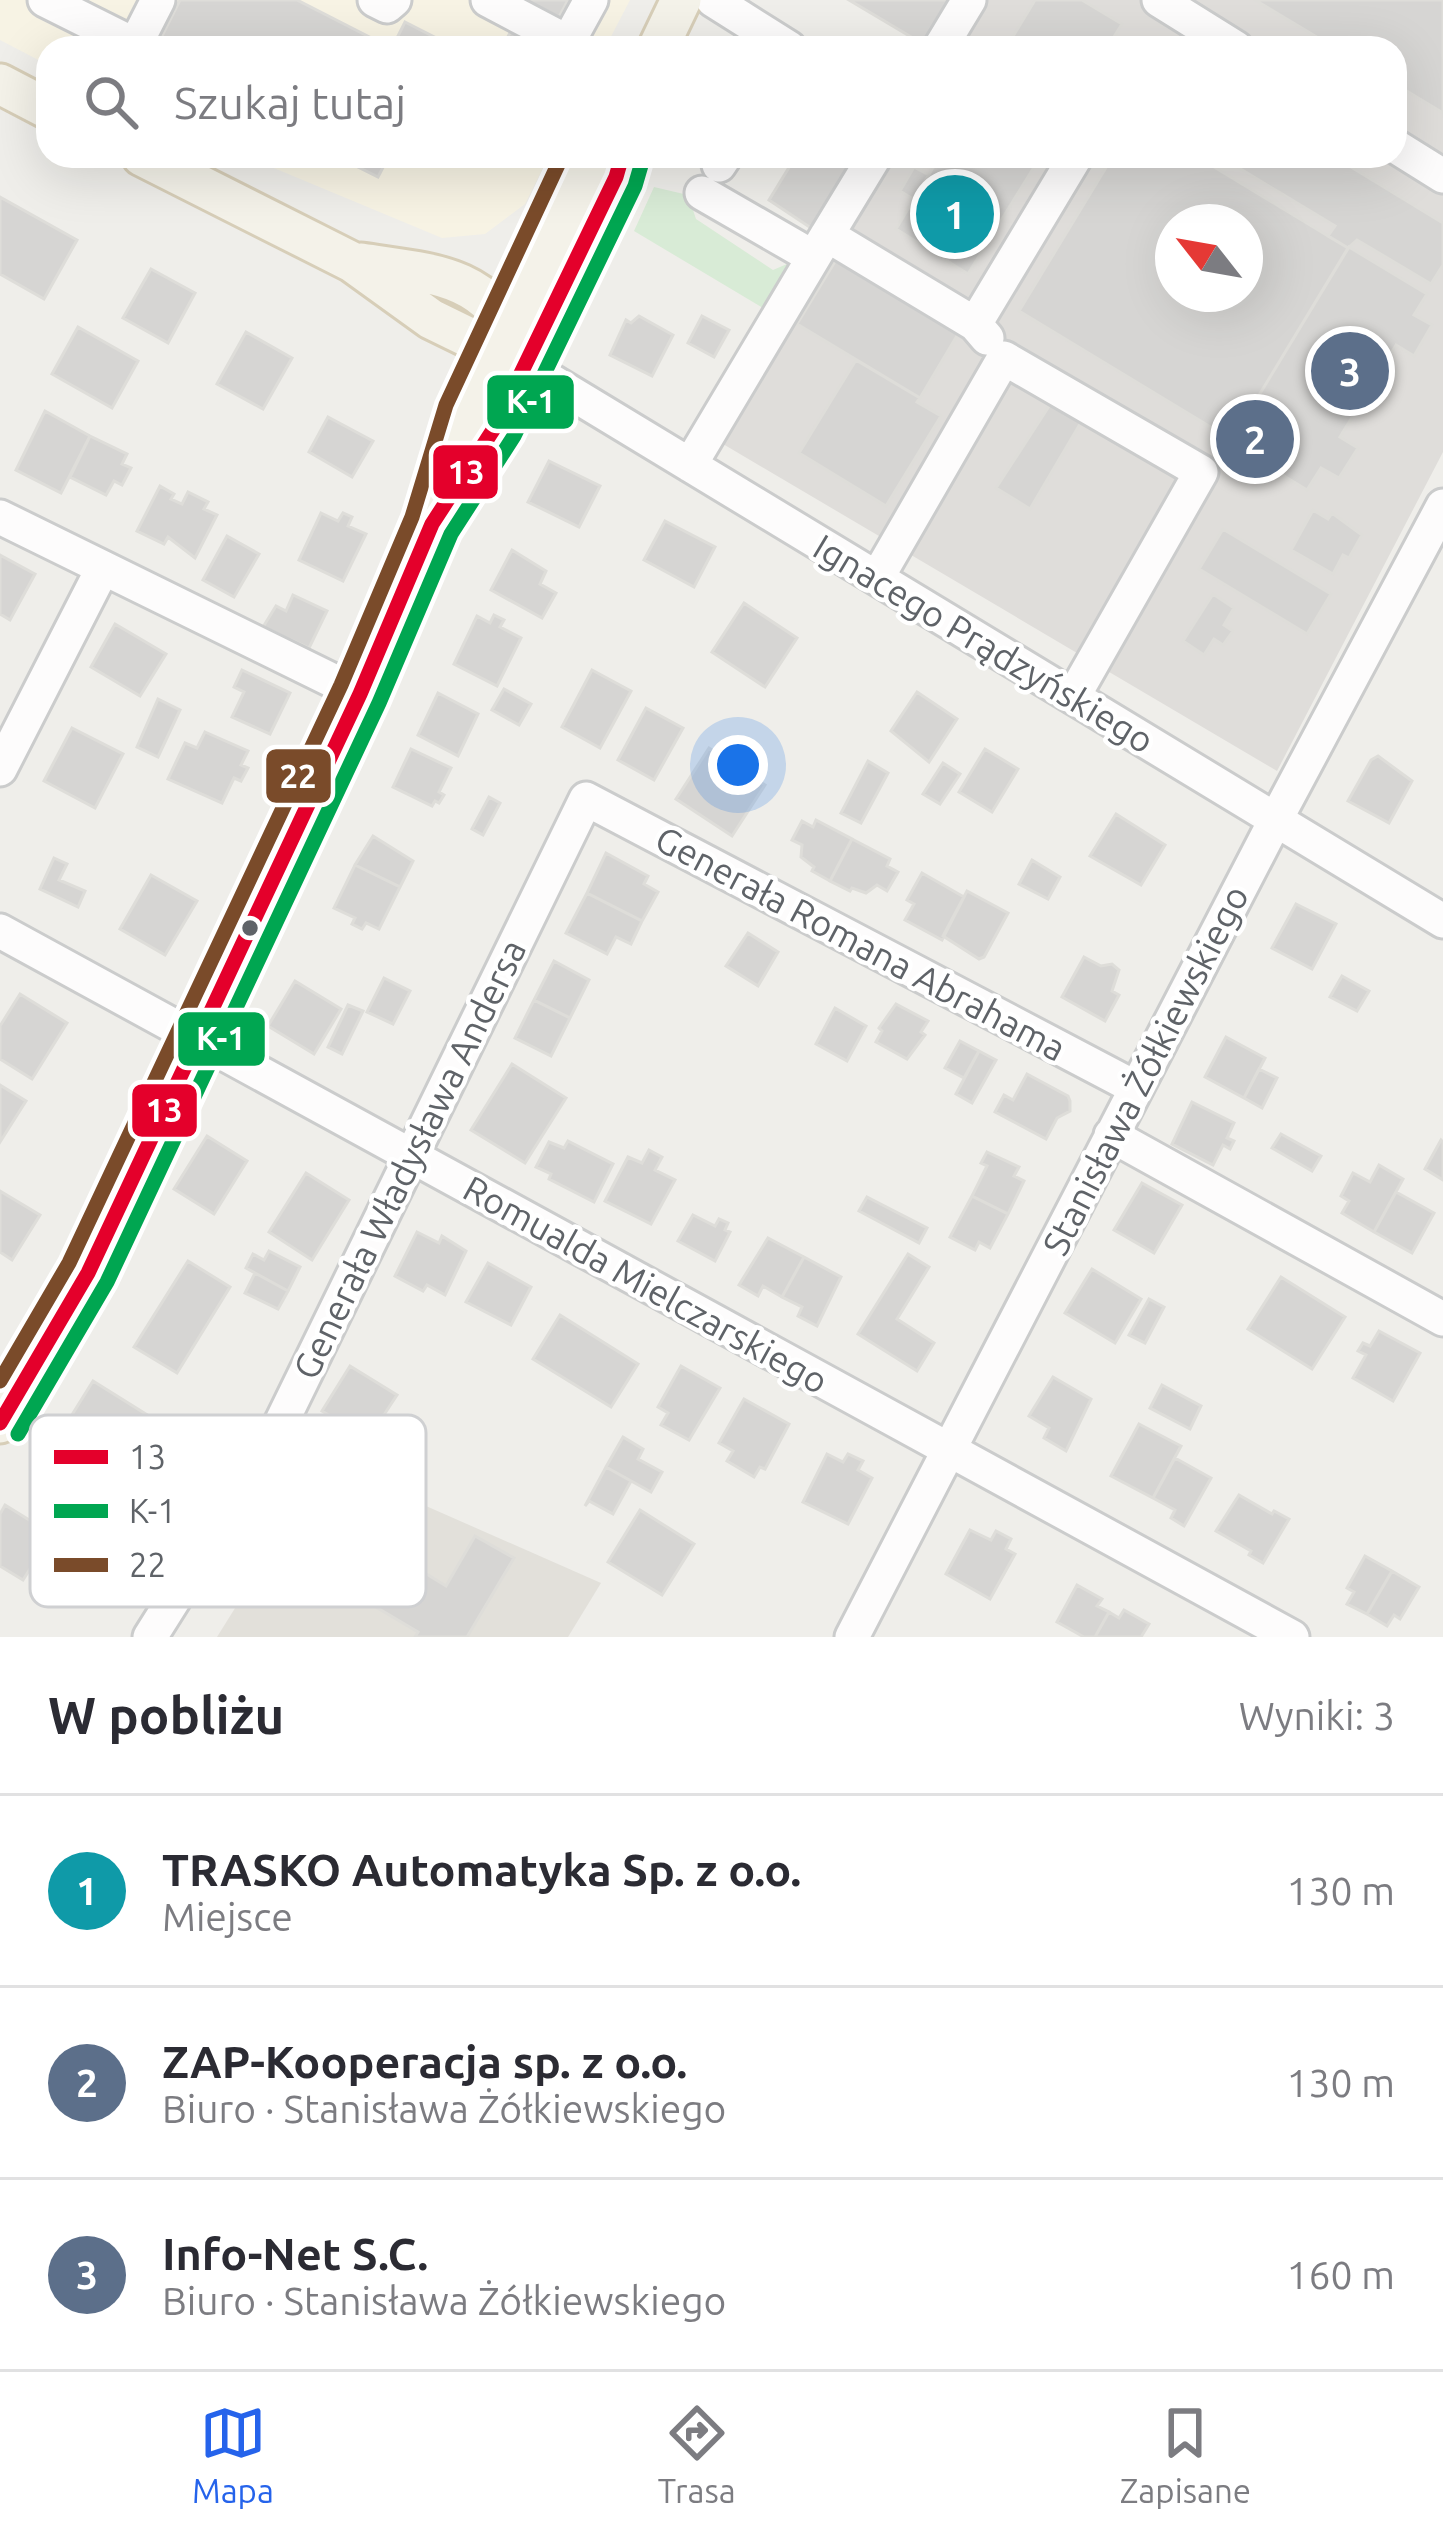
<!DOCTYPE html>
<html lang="pl">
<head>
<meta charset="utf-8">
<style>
	:root { --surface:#fff; --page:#f2f2f3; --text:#2b2b33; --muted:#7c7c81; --line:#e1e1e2; --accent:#2563eb }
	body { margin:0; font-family:Ubuntu,sans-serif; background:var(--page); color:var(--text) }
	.compass { position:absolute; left:1155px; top:204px; width:108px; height:108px; border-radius:50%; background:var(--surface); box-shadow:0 12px 48px #0002; rotate:301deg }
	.you { position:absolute; left:738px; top:765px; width:42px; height:42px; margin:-30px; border:9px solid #fff; border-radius:50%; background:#1a73e8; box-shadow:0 0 0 18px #1a73e833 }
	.badge { display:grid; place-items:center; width:78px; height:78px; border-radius:50%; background:var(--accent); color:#fff; font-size:39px; font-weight:700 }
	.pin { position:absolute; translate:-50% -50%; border:6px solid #fff; box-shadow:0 3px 12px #0006 }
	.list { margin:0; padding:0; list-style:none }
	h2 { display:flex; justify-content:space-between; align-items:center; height:156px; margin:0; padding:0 48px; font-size:51px }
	h2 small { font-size:39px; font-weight:400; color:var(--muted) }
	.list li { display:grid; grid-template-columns:78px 1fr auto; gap:36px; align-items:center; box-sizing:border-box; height:192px; padding:0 48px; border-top:3px solid var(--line) }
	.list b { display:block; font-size:45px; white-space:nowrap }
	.list p { margin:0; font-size:39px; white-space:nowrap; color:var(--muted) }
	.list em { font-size:39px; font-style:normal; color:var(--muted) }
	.icon { flex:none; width:66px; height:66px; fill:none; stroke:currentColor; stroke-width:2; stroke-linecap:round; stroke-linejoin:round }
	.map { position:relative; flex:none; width:1443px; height:1637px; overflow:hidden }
	.search { position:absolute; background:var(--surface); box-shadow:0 12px 48px #0002; left:36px; right:36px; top:36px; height:132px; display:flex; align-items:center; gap:30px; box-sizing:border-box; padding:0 42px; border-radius:36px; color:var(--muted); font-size:45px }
	.sheet { height:732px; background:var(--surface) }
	nav { display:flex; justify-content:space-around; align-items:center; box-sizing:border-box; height:168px; border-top:3px solid var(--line); background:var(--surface); font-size:33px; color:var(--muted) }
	nav a { display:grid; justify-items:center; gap:6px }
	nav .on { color:var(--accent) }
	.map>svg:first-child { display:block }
</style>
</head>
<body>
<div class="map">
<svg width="1443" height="1637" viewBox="0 0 1443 1637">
	<rect width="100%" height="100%" fill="#efeeea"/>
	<path fill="#f7f3e4" d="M0 0H630L605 48H48V65L0 40Z
		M245 156H549L525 204 485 234 442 238Z"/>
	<path fill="#dfddda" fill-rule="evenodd" d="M962 0H1443V452L1277 771 696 428 875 156H1395V48H939ZM1173 222H1245V294H1173Z"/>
	<path fill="#e2e0da" d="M326 1462 601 1583 568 1637H217Z"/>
	<path fill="#d8ebd6" d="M654 187 688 195 696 219 773 270 787 264 791 270 763 308 634 231Z"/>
	<path fill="#d6d5d3" stroke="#deddd9" stroke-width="3" fill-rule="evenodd" d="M180 0H297L391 48H156Z
		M525 0H568L559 17Z
		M849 0H956L928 47Z
		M1035 0H1082L1122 24 1107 48H1006Z
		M1255 0H1443V113L1395 84V48H1335Z
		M405 22 446 43 444 48H392Z
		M513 27 545 48H502Z
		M336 156H389L378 177Z
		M796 156H871L823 236 769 200Z
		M940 156H1041L968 274 896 229Z
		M1113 156H1196L1348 248 1232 440 1019 311ZM1173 222H1245V294H1173Z
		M1226 156H1333L1443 223V265L1431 284 1357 240 1348 248 1328 236 1335 226 1224 159Z
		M914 167 929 175 913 199 900 191Z
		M0 197 77 240 44 299 0 274Z
		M1349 247 1427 294 1414 315 1432 325 1414 356 1396 345 1340 437 1358 448 1339 478 1321 468 1307 490 1230 443Z
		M842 250 964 324 920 398 797 324Z
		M151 269 195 293 168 343 123 318Z
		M639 316 673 335 652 376 610 355 626 320 631 323Z
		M702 316 729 330 714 357 688 343Z
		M78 327 138 361 112 408 52 374Z
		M246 332 292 358 263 409 217 384Z
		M856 360 920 398 917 402 941 416 886 506 799 453Z
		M1053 400 1083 419 1030 509 996 488Z
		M45 411 90 436 61 493 16 470Z
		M328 417 373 441 352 477 309 452Z
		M90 436 127 454 122 464 131 468 122 485 114 481 106 495 70 477Z
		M549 461 600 486 579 527 528 502Z
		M160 486 174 494 171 499 182 504 188 492 208 502 204 509 217 515 195 558 168 537 164 544 137 531Z
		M1313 510 1328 519 1332 513 1362 535 1349 558 1343 555 1333 574 1291 550Z
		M321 513 338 521 343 513 352 517 348 526 366 534 343 581 299 560Z
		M665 521 715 547 694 587 644 560Z
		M1223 529 1331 594 1307 634 1199 569Z
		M227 536 259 554 234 597 203 580Z
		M512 550 546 571 540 584 556 593 542 618 491 590Z
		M0 555 35 574 10 620 0 614Z
		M1213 594 1234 608 1224 625 1233 631 1223 645 1214 639 1204 655 1183 641Z
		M293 595 327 611 309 648 263 627 276 606 286 611Z
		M744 603 797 638 765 687 712 652Z
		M494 615 504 620 500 627 521 638 497 686 454 664 477 616 490 623Z
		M115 624 166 654 140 696 91 667Z
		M242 670 290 693 270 734 232 717 244 692 234 687Z
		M592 670 631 691 600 748 562 727Z
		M504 689 531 704 519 725 492 710Z
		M917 692 957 719 929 762 891 731Z
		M438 693 478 714 458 756 418 735Z
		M158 699 180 710 158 757 137 747Z
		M646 708 683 728 654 780 618 760Z
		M72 728 123 754 95 808 44 781Z
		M205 732 248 751 241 765 248 768 241 781 234 778 222 803 168 779 185 743 197 748Z
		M709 748 765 785 732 836 676 799Z
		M411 749 451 768 439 792 444 795 439 803 435 801 432 806 393 787Z
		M985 749 1018 769 992 812 959 792Z
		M1378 756 1412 781 1389 823 1348 801 1371 760Z
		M868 761 888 773 861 823 841 813Z
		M943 763 960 774 940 804 923 794Z
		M489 797 500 803 483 835 472 829Z
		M1116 814 1165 845 1141 885 1090 856Z
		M816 820 852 839 830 881 812 871 814 867 801 857 802 845 792 840 802 821 813 827Z
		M373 836 413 861 400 887 355 865Z
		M852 839 890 859 887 866 898 872 887 891 877 885 866 893 852 888 850 891 830 881Z
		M606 853 648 876 644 884 658 892 642 921 587 893Z
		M54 858 67 864 59 880 85 891 78 907 40 889Z
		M1032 860 1060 877 1048 899 1019 884Z
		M355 865 400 887 379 929 366 923 362 929 352 924 355 918 334 908Z
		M922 873 964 897 942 940 905 920 914 904 907 900Z
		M151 875 197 901 165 955 120 929Z
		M967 891 1008 913 984 957 979 959 943 936Z
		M587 893 642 921 631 944 616 937 607 954 566 933Z
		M1296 904 1336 924 1312 969 1272 948Z
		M748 933 778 952 758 986 726 966Z
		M1084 957 1101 966 1112 964 1119 970 1112 991 1119 995 1105 1021 1062 997Z
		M554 961 589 980 570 1018 534 1000Z
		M1342 976 1369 991 1357 1011 1330 997Z
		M384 978 410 991 393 1024 367 1012Z
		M295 981 341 1009 314 1054 268 1026Z
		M20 994 67 1023 32 1079 0 1059V1026Z
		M534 1000 570 1018 551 1056 515 1038Z
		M896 1004 928 1021 921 1032 925 1035 907 1059 876 1042 882 1031 879 1028Z
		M348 1005 363 1011 342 1054 328 1047Z
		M835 1008 866 1026 847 1061 816 1044Z
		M1226 1037 1265 1058 1244 1098 1205 1077Z
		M960 1041 979 1051 964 1078 945 1068Z
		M979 1051 996 1060 972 1103 956 1094Z
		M512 1064 566 1098 525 1163 471 1130Z
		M1259 1069 1277 1078 1262 1108 1244 1098Z
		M1027 1074 1068 1096 1070 1101V1111L1057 1118 1046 1139 995 1112 1004 1095 1013 1100Z
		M0 1085 26 1101 0 1142Z
		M1192 1102 1234 1123 1227 1138 1234 1141 1230 1149 1223 1145 1213 1165 1172 1144Z
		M1281 1134 1321 1156 1312 1171 1272 1148Z
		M207 1136 247 1161 214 1214 174 1189Z
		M1441 1140 1443 1142V1180L1425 1169Z
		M568 1141 613 1164 594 1202 549 1179 551 1174 536 1167 549 1142 564 1148Z
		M649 1150 662 1157 655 1170 675 1180 651 1224 605 1201 628 1157 642 1163Z
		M987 1152 1019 1167 1014 1176 1024 1181 1008 1214 972 1196 987 1166 981 1163Z
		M1379 1165 1403 1179 1374 1232 1342 1213 1349 1201 1341 1196 1353 1173 1370 1182Z
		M306 1173 349 1200 312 1260 269 1232Z
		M1142 1183 1182 1205 1154 1253 1114 1230Z
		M0 1191 40 1215 12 1260 0 1252Z
		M1396 1192 1434 1213 1412 1253 1374 1232Z
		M972 1196 1008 1214 990 1248 979 1242 975 1250 950 1237Z
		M867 1197 927 1228 919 1243 859 1211Z
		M693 1215 715 1226 719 1219 728 1223 725 1230 730 1232 715 1261 678 1241Z
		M417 1232 439 1243 442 1236 466 1251 445 1295 427 1285 423 1291 395 1276Z
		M768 1238 804 1257 782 1297 763 1286 758 1296 739 1285Z
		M269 1251 300 1267 288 1291 246 1268 253 1254 264 1260Z
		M908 1254 929 1267 897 1319 934 1343 917 1371 858 1334Z
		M804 1257 841 1277 817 1326 798 1316 802 1307 782 1297Z
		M188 1261 230 1287 177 1373 134 1347Z
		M488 1263 531 1287 511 1325 466 1302Z
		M1092 1269 1141 1299 1115 1343 1065 1313Z
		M255 1273 288 1291 278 1309 245 1293Z
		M1281 1277 1345 1317 1312 1369 1248 1329Z
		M1149 1299 1164 1307 1145 1343 1129 1335Z
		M560 1315 638 1364 611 1407 533 1359Z
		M1379 1331 1420 1353 1393 1401 1353 1378 1366 1355 1358 1351 1363 1343 1370 1346Z
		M350 1366 397 1395 368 1439 322 1411Z
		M681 1366 720 1388 689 1440 661 1425 668 1413 658 1407Z
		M1053 1377 1091 1399 1066 1451 1044 1438 1049 1428 1029 1416Z
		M93 1381 165 1426 143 1463 70 1418Z
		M1162 1385 1201 1406 1190 1429 1150 1408Z
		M744 1399 789 1424 765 1469 760 1467 754 1477 727 1461 733 1451 719 1443Z
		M1139 1424 1181 1446 1153 1498 1111 1476Z
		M623 1437 643 1449 638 1459 662 1472 651 1492 606 1467Z
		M827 1454 843 1462 848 1454 863 1461 858 1470 872 1478 848 1524 803 1502Z
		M1175 1458 1211 1478 1184 1526 1171 1518 1175 1510 1153 1498Z
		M606 1467 631 1481 613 1514 589 1501 585 1506Z
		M1239 1495 1272 1514 1274 1511 1289 1519 1263 1563 1249 1555 1251 1551 1216 1531Z
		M5 1505 52 1534 23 1580 0 1566V1514Z
		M640 1510 694 1544 662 1595 608 1562Z
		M329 1514 446 1586 475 1536 514 1558 467 1637H415L418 1632 300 1562Z
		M970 1530 991 1540 996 1531 1011 1539 1006 1549 1015 1554 990 1599 946 1574Z
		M1365 1556 1392 1571 1367 1614 1347 1604 1354 1592 1347 1588Z
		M1392 1571 1419 1587 1400 1619 1394 1615 1387 1626 1367 1614Z
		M1077 1585 1102 1599 1097 1606 1109 1612 1095 1637H1084L1057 1622Z
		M1124 1610 1149 1624 1141 1637H1095L1109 1612 1119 1618Z"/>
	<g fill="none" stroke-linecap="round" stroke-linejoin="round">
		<g stroke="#cbcccc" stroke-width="39">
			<path id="minor" d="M45 0 135 45 158 0
				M375 0 387 6 394 0
				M488 0 568 42 591 0
				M713 0 789 48
				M1159 0 1236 48
				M940 48 969 0
				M1395 146 1443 176
				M875 156 827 235 975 324
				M719 165 725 156
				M702 193 813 257
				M987 338 975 324 1076 156
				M525 365 1443 921
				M690 465 827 235
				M0 517 360 694
				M877 578 1004 358 1201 472 1073 697
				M0 769 103 568
				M0 931 1292 1637
				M1111 1135 1443 1319
				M150 1637 252 1475 282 1421 586 799 1136 1088
				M852 1637 1276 819 1443 506"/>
		</g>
		<g stroke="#d7ceb8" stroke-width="45">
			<path id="major" d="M658 48 681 0
				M0 84 48 109
				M142 156 352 262 431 319 525 365
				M361 263C425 273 488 273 516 343
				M455 489 495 427 616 177 622 156
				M0 1423 88 1273 360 694 432 524 465 414 585 156"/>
		</g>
		<use href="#minor" stroke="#fdfcfc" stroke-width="33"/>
		<use href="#major" stroke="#f4f2e9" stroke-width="39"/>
		<g stroke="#fff" stroke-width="24">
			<path id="bus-1" d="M0 1423 88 1273 360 694 432 524 495 427 616 177 622 156"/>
		</g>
		<g stroke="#fff" stroke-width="24">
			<path id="bus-2" d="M18 1434 107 1282 379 703 451 534 514 436 635 186 642 162"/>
		</g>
		<g stroke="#fff" stroke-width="24">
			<path id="bus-3" d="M0 1381 69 1263 341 685 412 517 446 405 562 156"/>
		</g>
		<use href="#bus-1" stroke="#e4002b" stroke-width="15"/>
		<use href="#bus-2" stroke="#00a651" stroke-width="15"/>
		<use href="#bus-3" stroke="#7a4b2a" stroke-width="15"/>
	</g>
	<circle fill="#5f6368" stroke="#fff" stroke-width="4.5" cx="250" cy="928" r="10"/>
	<g text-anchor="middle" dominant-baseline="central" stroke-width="9" stroke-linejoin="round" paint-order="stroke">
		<g font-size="36" fill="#5f6368" stroke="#fff">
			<text transform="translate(984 643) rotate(31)">Ignacego Prądzyńskiego</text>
			<text transform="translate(861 943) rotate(28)">Generała Romana Abrahama</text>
			<text transform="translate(1145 1070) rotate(-63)">Stanisława Żółkiewskiego</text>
			<text transform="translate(409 1159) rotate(-64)">Generała Władysława Andersa</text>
			<text transform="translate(646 1284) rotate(29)">Romualda Mielczarskiego</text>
		</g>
	</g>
	<rect x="30" y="1415" width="396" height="192" rx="18" fill="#fff" stroke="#cfd0d2" stroke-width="3"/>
	<rect x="54" y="1450" width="54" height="14" fill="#e4002b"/>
	<rect x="54" y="1504" width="54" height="14" fill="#00a651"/>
	<rect x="54" y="1558" width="54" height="14" fill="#7a4b2a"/>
	<g font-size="33" fill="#5f6368">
		<text x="129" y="1469">13</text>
		<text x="129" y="1523">K-1</text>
		<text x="129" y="1577">22</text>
	</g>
	<g stroke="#fff" stroke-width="4.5">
		<rect x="485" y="373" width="91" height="58" rx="12" fill="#00a651"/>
		<rect x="431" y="443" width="69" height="58" rx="12" fill="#e4002b"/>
		<rect x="264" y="747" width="69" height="58" rx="12" fill="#7a4b2a"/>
		<rect x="176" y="1010" width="91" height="58" rx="12" fill="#00a651"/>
		<rect x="130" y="1082" width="69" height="57" rx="12" fill="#e4002b"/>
	</g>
	<g font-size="33" text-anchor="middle" font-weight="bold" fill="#fff">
		<text x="531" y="413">K-1</text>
		<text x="466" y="484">13</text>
		<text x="298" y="788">22</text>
		<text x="221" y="1050">K-1</text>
		<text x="164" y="1122">13</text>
	</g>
</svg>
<svg class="compass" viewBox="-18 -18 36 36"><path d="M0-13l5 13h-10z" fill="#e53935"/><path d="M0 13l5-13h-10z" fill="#7c7c81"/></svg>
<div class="you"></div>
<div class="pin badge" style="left:955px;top:214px;background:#0f9aa8">1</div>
<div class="pin badge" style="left:1255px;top:439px;background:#5c6f8a">2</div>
<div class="pin badge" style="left:1350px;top:371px;background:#5c6f8a">3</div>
<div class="search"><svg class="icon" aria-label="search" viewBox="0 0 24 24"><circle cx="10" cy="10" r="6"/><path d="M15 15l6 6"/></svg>Szukaj tutaj</div>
</div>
<section class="sheet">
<h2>W pobliżu<small>Wyniki: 3</small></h2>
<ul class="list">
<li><span class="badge" style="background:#0f9aa8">1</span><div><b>TRASKO Automatyka Sp. z o.o.</b><p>Miejsce</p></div><em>130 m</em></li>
<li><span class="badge" style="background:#5c6f8a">2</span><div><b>ZAP-Kooperacja sp. z o.o.</b><p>Biuro · Stanisława Żółkiewskiego</p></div><em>130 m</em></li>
<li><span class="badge" style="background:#5c6f8a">3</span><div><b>Info-Net S.C.</b><p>Biuro · Stanisława Żółkiewskiego</p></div><em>160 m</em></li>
</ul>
</section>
<nav>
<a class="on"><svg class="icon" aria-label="map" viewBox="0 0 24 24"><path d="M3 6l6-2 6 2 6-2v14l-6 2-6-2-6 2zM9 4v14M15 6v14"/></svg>Mapa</a>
<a><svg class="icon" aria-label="directions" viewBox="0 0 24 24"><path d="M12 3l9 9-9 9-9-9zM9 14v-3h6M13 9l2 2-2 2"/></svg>Trasa</a>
<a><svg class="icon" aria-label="saved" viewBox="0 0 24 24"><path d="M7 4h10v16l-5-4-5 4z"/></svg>Zapisane</a>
</nav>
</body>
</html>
